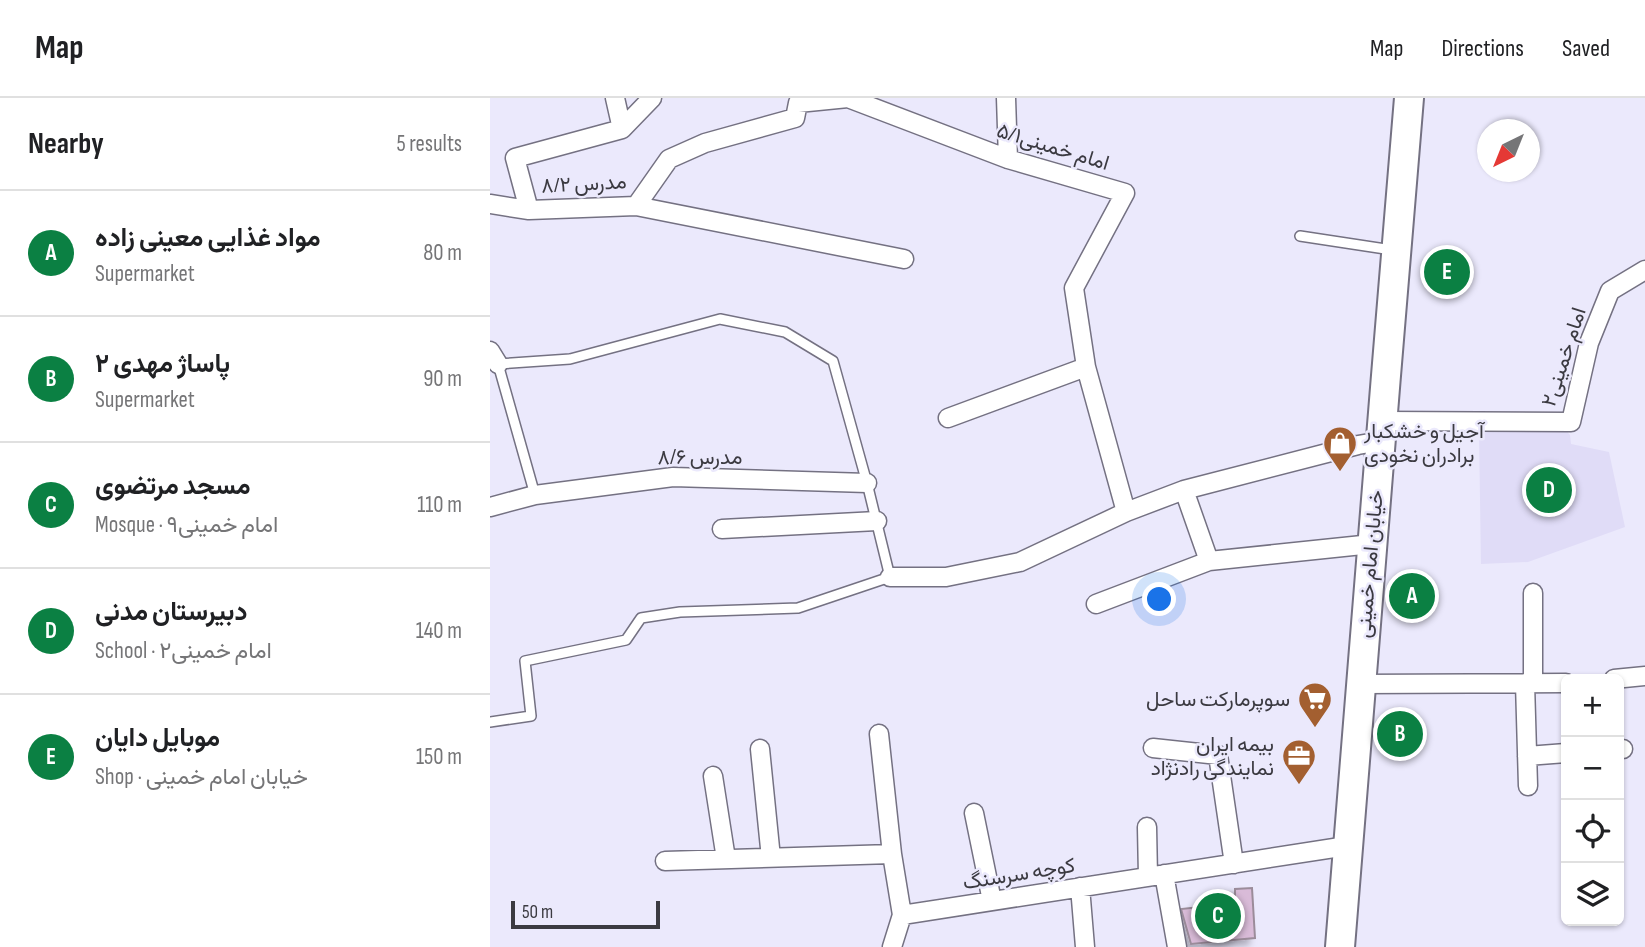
<!DOCTYPE html>
<html lang="en">
<head>
<meta charset="utf-8">
<style>
	:root { --surface:#fff; --page:#f2f2f2; --text:#202124; --muted:#757577; --line:#e0e0e0; --accent:#0b8043 }
	body { margin:0; font-family:"Sofia Sans Condensed",Vazirmatn,sans-serif; background:var(--page); color:var(--text) }
	.controls { position:absolute; right:21px; bottom:21px; display:grid; overflow:hidden; border-radius:10px; box-shadow:0 2px 5px #0004 }
	.controls button { width:63px; height:63px; display:grid; place-items:center; padding:0; border:0; border-bottom:2px solid var(--line); background:var(--surface); color:var(--text); font:35px sans-serif }
	.compass { position:absolute; left:987px; top:21px; width:63px; height:63px; border-radius:50%; background:var(--surface); box-shadow:0 2px 5px #0004; rotate:223deg }
	.scale { position:absolute; left:21px; bottom:18px; width:149px; box-sizing:border-box; padding-left:7px; border:4px solid #3b3a41; border-top:0; font-size:19px; line-height:24px; white-space:nowrap; color:#3b3a41; -webkit-text-stroke:5px #ebe9fc; paint-order:stroke }
	.you { position:absolute; left:670px; top:502px; width:24px; height:24px; margin:-18px; border:5px solid #fff; border-radius:50%; background:#1a73e8; box-shadow:0 0 0 10px #1a73e833 }
	.badge { display:grid; place-items:center; width:46px; height:46px; border-radius:50%; background:var(--accent); color:#fff; font-size:23px; font-weight:700 }
	.pin { position:absolute; translate:-50% -50%; border:4px solid #fff; box-shadow:0 2px 7px #0006 }
	.list { margin:0; padding:0; list-style:none }
	h2 { display:flex; justify-content:space-between; align-items:center; height:91px; margin:0; padding:0 28px; font-size:30px }
	h2 small { font-size:23px; font-weight:400; color:var(--muted) }
	.list li { display:grid; grid-template-columns:46px 1fr auto; gap:21px; align-items:center; box-sizing:border-box; height:126px; padding:0 28px; border-top:2px solid var(--line) }
	.list b { display:block; font-size:26px; white-space:nowrap }
	.list p { margin:0; font-size:23px; white-space:nowrap; color:var(--muted) }
	.list em { font-size:23px; font-style:normal; color:var(--muted) }
	.icon { flex:none; width:38px; height:38px; fill:none; stroke:currentColor; stroke-width:2; stroke-linecap:round; stroke-linejoin:round }
	.map { position:relative; flex:none; width:1155px; height:849px; overflow:hidden }
	header { display:flex; align-items:center; gap:42px; box-sizing:border-box; height:98px; padding:0 35px; background:var(--surface); border-bottom:2px solid var(--line) }
	header strong { font-size:33px }
	nav { display:flex; gap:38px; margin-inline-start:auto; font-size:24px }
	main { display:flex }
	aside { flex:1; background:var(--surface) }
	.map>svg:first-child { display:block }
</style>
</head>
<body>
<header>
<strong>Map</strong>
<nav><a>Map</a><a>Directions</a><a>Saved</a></nav>
</header>
<main>
<aside>
<h2>Nearby<small>5 results</small></h2>
<ul class="list">
<li><span class="badge">A</span><div><b>مواد غذایی معینی زاده</b><p>Supermarket</p></div><em>80 m</em></li>
<li><span class="badge">B</span><div><b>پاساژ مهدی ۲</b><p>Supermarket</p></div><em>90 m</em></li>
<li><span class="badge">C</span><div><b>مسجد مرتضوی</b><p>Mosque · امام خمینی۹</p></div><em>110 m</em></li>
<li><span class="badge">D</span><div><b>دبیرستان مدنی</b><p>School · امام خمینی۲</p></div><em>140 m</em></li>
<li><span class="badge">E</span><div><b>موبایل دایان</b><p>Shop · خیابان امام خمینی</p></div><em>150 m</em></li>
</ul>
</aside>
<div class="map">
<svg width="1155" height="849" viewBox="0 0 1155 849">
	<defs>
		<filter id="shadow"><feDropShadow dx="-6" dy="6" stdDeviation="3.5" flood-color="#0004"/></filter>
	</defs>
	<rect width="100%" height="100%" fill="#ebe9fc"/>
	<path fill="#e0dcf7" d="M1072 328 1080 337 1081 346 1119 354 1135 429 1038 464 991 466 989 335Z"/>
	<path fill="#d9bbd8" stroke="#9b8c9a" stroke-width="2" filter="url(#shadow)" d="M762 790 765 840 701 846 691 811 745 805V791Z"/>
	<g fill="none" stroke-linecap="round" stroke-linejoin="round">
		<g stroke="#747182" stroke-width="12">
			<path id="lane" d="M810 138 902 152
				M0 624 41 618 35 563 136 542 151 520 190 514 308 510 400 479 377 385 343 263 295 234 230 221 80 261 8 266 45 397"/>
		</g>
		<g stroke="#747182" stroke-width="21">
			<path id="street" d="M125 0 132 31
				M516 0 518 61
				M0 106 39 112 146 108 179 61 215 45 305 20 308 5 358 0 518 61 635 95 584 190 596 269 636 414
				M146 108 414 161
				M39 112 25 60 132 31 162 0
				M0 253 8 266
				M458 320 596 269
				M893 323 1081 324 1099 245 1120 193 1155 172
				M694 392 719 463 882 446
				M0 409 45 397 183 379 377 385
				M232 431 387 423
				M400 479H456L530 464 636 414 694 392 868 347 891 343
				M606 506 719 463
				M1124 581 1155 578
				M1035 585 1038 688
				M1043 585V495
				M870 586 1076 585
				M389 636 402 756 412 817
				M663 650 728 657 744 766
				M270 651 281 760
				M1129 651H1133
				M1037 658 1076 655
				M223 678 236 761
				M484 715 502 803
				M657 729 658 779
				M175 763 402 756
				M674 776 687 849
				M590 789 595 849
				M402 849 412 817 857 748"/>
		</g>
		<g stroke="#747182" stroke-width="32">
			<path id="primary" d="M850 849C871 566 896 283 919 0"/>
		</g>
		<use href="#lane" stroke="#fff" stroke-width="9"/>
		<use href="#street" stroke="#fff" stroke-width="18"/>
		<use href="#primary" stroke="#fff" stroke-width="28"/>
	</g>
	<defs>
		<g id="shop-pin" transform="scale(1.75)"><path d="M0 17L-7.5 6A9.5 9.5 0 1 1 7.5 6Z" fill="#a35f30" stroke="#ebe9fc"/><path d="M-5-2.5h2.3a2.7 3.5 0 0 1 5.4 0H5L5.5 6h-11ZM-1.5-2.5h3a1.5 2.3 0 0 0-3 0Z" fill="#fff"/></g>
		<g id="supermarket-pin" transform="scale(1.75)"><path d="M0 17L-7.5 6A9.5 9.5 0 1 1 7.5 6Z" fill="#a35f30" stroke="#ebe9fc"/><path d="M-6-5.5h2.5l.6 2H6L4.5 2H-2.5L-4.4-4H-6ZM-1.5 3.2a1.3 1.3 0 1 0 .1 0ZM3 3.2a1.3 1.3 0 1 0 .1 0Z" fill="#fff"/></g>
		<g id="office-pin" transform="scale(1.75)"><path d="M0 17L-7.5 6A9.5 9.5 0 1 1 7.5 6Z" fill="#a35f30" stroke="#ebe9fc"/><path d="M-6-3h4V-5.5h4V-3h4V5H-6ZM-1-4.5V-3h2v-1.5ZM-6 0V1H6V0Z" fill="#fff"/></g>
	</defs>
	<g fill-rule="evenodd">
		<use href="#shop-pin" x="850" y="345"/>
		<use href="#supermarket-pin" x="825" y="601"/>
		<use href="#office-pin" x="809" y="658"/>
	</g>
	<g text-anchor="middle" dominant-baseline="central" stroke-width="5" stroke-linejoin="round" paint-order="stroke">
		<g font-size="21" fill="#3b3a41" stroke="#ebe9fc">
			<text transform="translate(563 49) rotate(17)">امام خمینی۵/۱</text>
			<text transform="translate(94 86) rotate(-3)">مدرس ۸/۲</text>
			<text transform="translate(1074 259) rotate(-72)">امام خمینی۲</text>
			<text x="210" y="359">مدرس ۸/۶</text>
			<text transform="translate(880 466) rotate(-85)">خیابان امام خمینی</text>
			<text transform="translate(529 776) rotate(-9)">کوچه سرسنگ</text>
		</g>
		<g font-size="21" fill="#3b3a41" stroke="#ebe9fc" text-anchor="end">
			<text x="874" y="333" text-anchor="start">آجیل و خشکبار<tspan x="874" dy="24">برادران نخودی</tspan></text>
			<text x="800" y="601">سوپرمارکت ساحل</text>
			<text x="784" y="646">بیمه ایران<tspan x="784" dy="24">نمایندگی رادنژاد</tspan></text>
		</g>
	</g>
</svg>
<div class="controls">
<button>+</button>
<button>−</button>
<button><svg class="icon" aria-label="locate" viewBox="0 0 24 24"><circle cx="12" cy="12" r="6"/><path d="M12 2v4M12 18v4M2 12h4M18 12h4"/></svg></button>
<button><svg class="icon" aria-label="layers" viewBox="0 0 24 24"><path d="M12 4l9 5-9 5-9-5zM3 14l9 5 9-5"/></svg></button>
</div>
<svg class="compass" viewBox="-18 -18 36 36"><path d="M0-13l5 13h-10z" fill="#e53935"/><path d="M0 13l5-13h-10z" fill="#757577"/></svg>
<div class="scale">50 m</div>
<div class="you"></div>
<div class="pin badge" style="left:922px;top:498px">A</div>
<div class="pin badge" style="left:910px;top:636px">B</div>
<div class="pin badge" style="left:728px;top:818px">C</div>
<div class="pin badge" style="left:1059px;top:392px">D</div>
<div class="pin badge" style="left:957px;top:174px">E</div>
</div>
</main>
</body>
</html>
